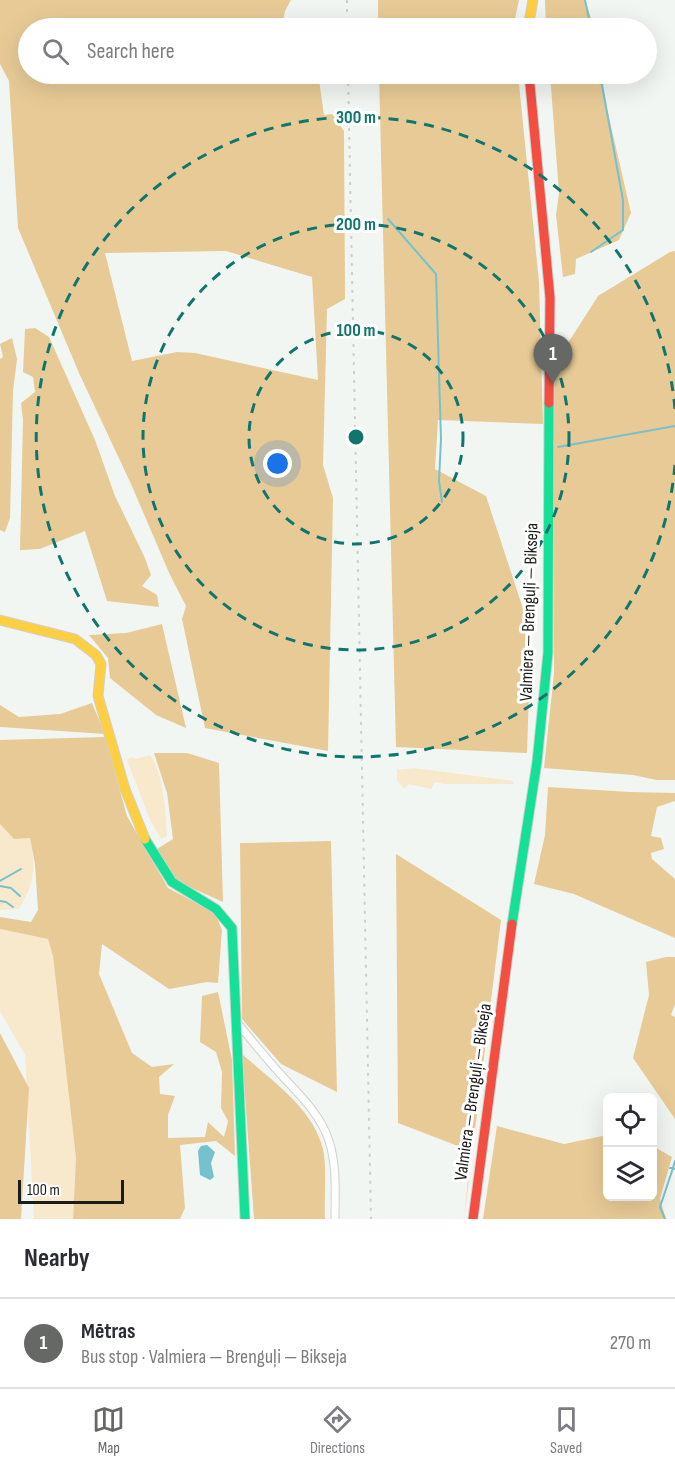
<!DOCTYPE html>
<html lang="en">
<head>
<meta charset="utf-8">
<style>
	:root { --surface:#fff; --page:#f7f7f7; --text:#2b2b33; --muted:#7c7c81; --line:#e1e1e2; --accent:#656865 }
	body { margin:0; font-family:"Sofia Sans Condensed",sans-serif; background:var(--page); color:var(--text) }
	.controls { position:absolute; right:18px; bottom:18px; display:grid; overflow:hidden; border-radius:9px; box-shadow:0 6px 24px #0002 }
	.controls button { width:54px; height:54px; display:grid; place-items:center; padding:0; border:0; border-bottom:2px solid var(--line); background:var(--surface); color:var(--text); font:30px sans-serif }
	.scale { position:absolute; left:18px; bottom:15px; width:106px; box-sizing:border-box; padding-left:6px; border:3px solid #191c19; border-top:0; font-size:16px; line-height:21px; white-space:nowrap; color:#191c19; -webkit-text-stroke:4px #fff; paint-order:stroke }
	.you { position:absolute; left:278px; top:464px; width:21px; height:21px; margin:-15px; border:4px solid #fff; border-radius:50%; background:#1a73e8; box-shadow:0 0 0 9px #1a73e833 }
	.badge { display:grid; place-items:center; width:39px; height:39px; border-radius:50%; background:var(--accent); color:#fff; font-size:20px; font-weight:700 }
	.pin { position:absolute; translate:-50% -50px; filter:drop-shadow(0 2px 3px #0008) }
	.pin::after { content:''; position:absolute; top:32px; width:21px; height:18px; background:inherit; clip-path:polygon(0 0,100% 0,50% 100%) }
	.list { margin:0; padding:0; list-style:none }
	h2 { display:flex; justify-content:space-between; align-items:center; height:78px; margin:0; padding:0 24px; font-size:26px }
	h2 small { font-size:20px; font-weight:400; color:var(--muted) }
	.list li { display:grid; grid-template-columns:39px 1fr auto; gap:18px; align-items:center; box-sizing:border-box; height:90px; padding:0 24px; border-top:2px solid var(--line) }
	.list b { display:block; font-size:22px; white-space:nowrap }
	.list p { margin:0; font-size:20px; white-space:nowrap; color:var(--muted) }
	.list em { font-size:20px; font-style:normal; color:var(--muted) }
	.icon { flex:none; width:33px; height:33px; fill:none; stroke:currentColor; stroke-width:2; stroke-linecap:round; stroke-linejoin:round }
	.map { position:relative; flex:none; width:675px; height:1219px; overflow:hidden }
	.search { position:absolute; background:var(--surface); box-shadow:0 6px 24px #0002; left:18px; right:18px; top:18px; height:66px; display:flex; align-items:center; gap:15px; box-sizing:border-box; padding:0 21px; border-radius:33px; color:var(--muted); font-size:22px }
	.sheet { height:168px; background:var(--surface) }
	nav { display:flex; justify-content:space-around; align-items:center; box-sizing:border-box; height:84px; border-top:2px solid var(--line); background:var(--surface); font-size:16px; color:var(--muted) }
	nav a { display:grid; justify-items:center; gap:3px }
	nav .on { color:var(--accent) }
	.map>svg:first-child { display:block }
</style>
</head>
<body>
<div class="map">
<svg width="675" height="1219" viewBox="0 0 675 1219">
	<rect width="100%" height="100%" fill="#f2f6f2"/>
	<path fill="#f8e8cc" d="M150 755C165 776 165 811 167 836L161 839 150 820 127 760 131 757 136 759Z
		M414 768 513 781 514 784H444L435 782 431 789 409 784 404 789 397 780V770Z
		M0 824 14 839 30 838C36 870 35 881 19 909L0 910Z
		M0 929 48 939 53 956 76 1158 73 1219H34L25 1055 0 1011Z"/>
	<path fill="#e7ca96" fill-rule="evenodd" d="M0 0H291L285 11 282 28H28V74H321L319 80 324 115 332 114 344 131 345 299 327 309 323 465 333 498 328 751 205 728 182 619 186 606 170 575 131 484 79 373 18 228 9 81 0 64ZM226 251 312 277 318 380 195 353 177 352 132 361 105 253Z
		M378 0H519L513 28H378Z
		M545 0H585L591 18 592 28H546Z
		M379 74H518L539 282 543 424 438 420 435 469 486 496 531 633 527 753 396 747Z
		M550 74H599L631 213 619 240 576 259 575 274 563 277 556 215 559 193Z
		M675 251V780H657L633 775 544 768 554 673V365L598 296 670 252Z
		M35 328 49 337 95 440 115 496 144 556 151 575 142 586 157 595 159 607 107 601 85 531 40 549 20 550 23 420 21 403 35 392 33 377 23 372 25 329Z
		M12 338 17 359 13 391 10 518 5 532 0 530V359L3 357 0 344Z
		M162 624 186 728 156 715 110 678 108 658 89 635 126 633Z
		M92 703 105 734 0 727V705L19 717 60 714Z
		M105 737 127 816 168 888 215 913 222 930 218 983 207 982 169 989 102 944 99 974 132 1053 152 1067 174 1064 159 1077 160 1094 175 1096 168 1115V1138L205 1137 208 1122 224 1137 228 1121 221 1108 222 1072 216 1052 200 1042 202 996 218 992 232 1060 235 1156 216 1141 180 1145 185 1208 180 1219H73L76 1158 53 956 48 939 0 929V917L31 922 38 910 35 864 30 838 14 839 0 824V740Z
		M154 753H187L219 763 223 902 172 879 157 849 173 839 167 793Z
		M548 787 630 792 675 793V801L657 807 651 836 661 838 664 849 651 853 652 859 675 879V938L574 894 534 884 545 835Z
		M331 841 337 1092 281 1064 242 1019 240 843Z
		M396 854 501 920 464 1219 471 1151 398 1123Z
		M666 957H675V1004L671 1015 675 1017V1119L633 1058 649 995 646 962Z
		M0 1033 29 1088 21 1219H0Z
		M242 1054C272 1081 313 1108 323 1149 327 1166 324 1200 325 1219H254Z
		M497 1126 564 1144 607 1135 608 1196H652L653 1146 672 1157 660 1199 666 1219H483Z"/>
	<path fill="#75c2ce" d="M207 1145 215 1152 211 1163 214 1177 210 1180 200 1175 198 1151 201 1146Z"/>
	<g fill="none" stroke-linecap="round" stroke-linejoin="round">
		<path stroke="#75c2ce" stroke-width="2" d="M585 0 591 28
			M388 219 436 274 441 439 439 481 442 502
			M591 252 623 230V200L600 74
			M558 447 675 426
			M0 881 21 869
			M0 886 11 888 20 896
			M0 901 6 902 13 907
			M670 1168H673L675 1161
			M665 1219 660 1207 673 1168 675 1169"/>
		<g stroke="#ced1ce" stroke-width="9">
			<path id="street" d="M237 1022C249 1038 262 1053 275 1068 295 1091 320 1112 329 1141 337 1165 335 1194 335 1219"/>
		</g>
		<g stroke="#ced1ce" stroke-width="11">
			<path id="fast" d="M145 839 172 882 216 909 232 928 245 1219
				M512 924 537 762 548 653 549 403"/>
		</g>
		<g stroke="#ced1ce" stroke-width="11">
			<path id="slow" d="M528 28 533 0
				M0 620 75 639 96 655 101 664 98 696 125 789 145 839"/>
		</g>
		<g stroke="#ced1ce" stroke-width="11">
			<path id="jam" d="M529 74 550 298 549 403
				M473 1219 512 924"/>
		</g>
		<use href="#street" stroke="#fdfefd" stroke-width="7"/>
		<use href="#fast" stroke="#16e098" stroke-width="9"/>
		<use href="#slow" stroke="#ffcf43" stroke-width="9"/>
		<use href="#jam" stroke="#f24e42" stroke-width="9"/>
		<path stroke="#cdcecd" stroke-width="2" stroke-dasharray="3 6" stroke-linecap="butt" d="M347 0V28
			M348 74 371 1219"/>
	</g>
	<g fill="none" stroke="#0f766e" stroke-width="3" stroke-dasharray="10 8">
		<circle cx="356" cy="437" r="107"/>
		<circle cx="356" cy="437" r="213"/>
		<path d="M675 465A320 320 0 1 1 675 409"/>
	</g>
	<g text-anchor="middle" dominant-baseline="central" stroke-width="6" stroke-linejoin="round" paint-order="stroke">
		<g font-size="18" fill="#191c19" stroke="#fff">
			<text transform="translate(529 612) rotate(-88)">Valmiera — Brenguļi — Bikseja</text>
			<text transform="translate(473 1092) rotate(-82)">Valmiera — Brenguļi — Bikseja</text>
		</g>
	</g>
	<circle cx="356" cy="437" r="9" fill="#0f766e" stroke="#fff" stroke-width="3"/>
	<g font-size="18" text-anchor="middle" font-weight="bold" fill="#0f766e" stroke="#fff" stroke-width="6" stroke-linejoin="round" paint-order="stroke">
		<text x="356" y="123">300 m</text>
		<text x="356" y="230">200 m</text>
		<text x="356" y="336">100 m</text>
	</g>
</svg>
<div class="controls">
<button><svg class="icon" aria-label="locate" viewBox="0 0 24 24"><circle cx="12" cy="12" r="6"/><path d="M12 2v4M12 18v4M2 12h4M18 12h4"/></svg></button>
<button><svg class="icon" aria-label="layers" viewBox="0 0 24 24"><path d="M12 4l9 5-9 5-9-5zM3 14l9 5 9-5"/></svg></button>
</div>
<div class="scale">100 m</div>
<div class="you"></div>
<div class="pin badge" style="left:553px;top:384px">1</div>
<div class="search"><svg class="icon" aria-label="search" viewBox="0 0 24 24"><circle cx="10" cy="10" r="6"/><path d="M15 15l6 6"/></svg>Search here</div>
</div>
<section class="sheet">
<h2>Nearby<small></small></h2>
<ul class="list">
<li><span class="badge">1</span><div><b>Mētras</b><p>Bus stop · Valmiera — Brenguļi — Bikseja</p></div><em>270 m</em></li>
</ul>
</section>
<nav>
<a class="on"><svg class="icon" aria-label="map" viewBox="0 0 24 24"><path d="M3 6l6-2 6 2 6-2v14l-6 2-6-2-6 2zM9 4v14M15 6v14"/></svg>Map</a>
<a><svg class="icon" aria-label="directions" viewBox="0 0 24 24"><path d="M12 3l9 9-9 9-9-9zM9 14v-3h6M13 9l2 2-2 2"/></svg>Directions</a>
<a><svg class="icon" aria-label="saved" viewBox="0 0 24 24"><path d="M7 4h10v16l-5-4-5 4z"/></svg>Saved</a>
</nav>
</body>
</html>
